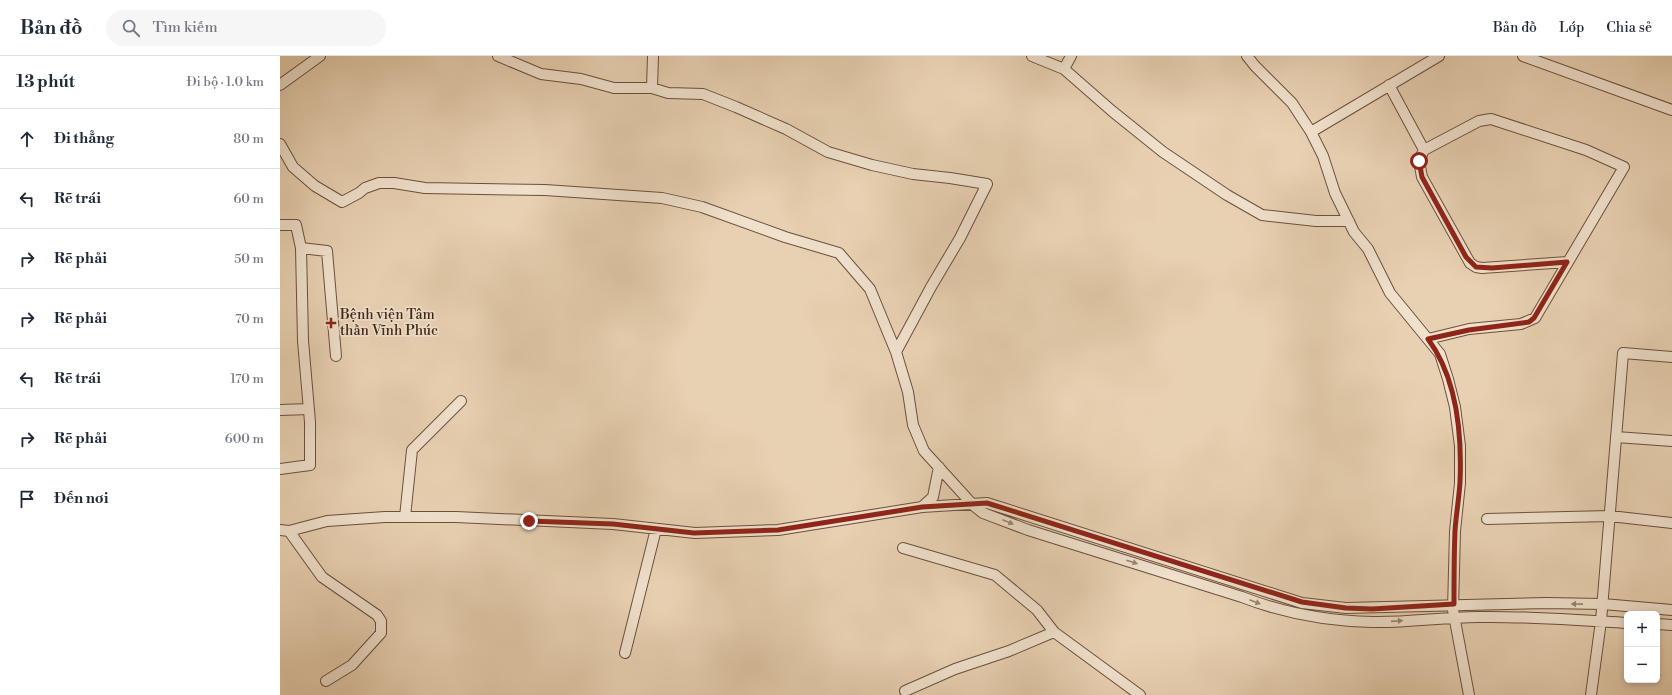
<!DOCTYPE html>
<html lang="vi">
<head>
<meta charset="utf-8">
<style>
	:root { --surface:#fff; --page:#f6f6f7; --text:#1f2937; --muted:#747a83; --line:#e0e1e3 }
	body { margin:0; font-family:"Libre Bodoni",serif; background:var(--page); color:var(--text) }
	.controls { position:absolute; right:12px; bottom:12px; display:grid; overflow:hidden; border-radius:6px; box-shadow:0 2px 6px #0003 }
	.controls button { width:36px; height:36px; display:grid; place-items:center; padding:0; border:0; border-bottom:1px solid var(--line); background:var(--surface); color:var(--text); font:20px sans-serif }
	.stop { position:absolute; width:12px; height:12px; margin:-9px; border:3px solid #8f2418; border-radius:50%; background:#fff }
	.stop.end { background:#8f2418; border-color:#fff; box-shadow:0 1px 4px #0008 }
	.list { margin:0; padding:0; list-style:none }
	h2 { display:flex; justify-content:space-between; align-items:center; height:52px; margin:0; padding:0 16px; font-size:17px }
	h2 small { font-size:13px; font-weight:400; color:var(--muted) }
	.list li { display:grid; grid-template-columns:26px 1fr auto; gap:12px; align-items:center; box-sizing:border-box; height:60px; padding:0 16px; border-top:1px solid var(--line) }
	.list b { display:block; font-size:15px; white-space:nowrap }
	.list em { font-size:13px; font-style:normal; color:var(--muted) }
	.icon { flex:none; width:22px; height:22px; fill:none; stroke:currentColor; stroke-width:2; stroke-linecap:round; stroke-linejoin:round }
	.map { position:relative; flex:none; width:1392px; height:639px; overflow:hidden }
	header { display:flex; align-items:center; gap:24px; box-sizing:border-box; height:56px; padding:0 20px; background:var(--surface); border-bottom:1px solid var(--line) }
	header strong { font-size:19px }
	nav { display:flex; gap:22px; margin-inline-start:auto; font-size:14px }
	.search { width:280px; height:36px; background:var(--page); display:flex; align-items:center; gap:10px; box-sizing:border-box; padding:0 14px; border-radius:22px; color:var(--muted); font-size:15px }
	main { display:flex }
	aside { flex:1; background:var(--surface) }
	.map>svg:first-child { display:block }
</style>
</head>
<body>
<header>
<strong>Bản đồ</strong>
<div class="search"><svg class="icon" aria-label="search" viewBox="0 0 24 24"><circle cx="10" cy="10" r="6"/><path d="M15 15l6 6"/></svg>Tìm kiếm</div>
<nav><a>Bản đồ</a><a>Lớp</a><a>Chia sẻ</a></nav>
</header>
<main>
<aside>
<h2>13 phút<small>Đi bộ · 1.0 km</small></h2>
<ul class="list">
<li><svg class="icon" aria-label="ahead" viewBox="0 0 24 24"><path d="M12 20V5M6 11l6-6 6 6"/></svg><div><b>Đi thẳng</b></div><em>80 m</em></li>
<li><svg class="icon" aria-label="left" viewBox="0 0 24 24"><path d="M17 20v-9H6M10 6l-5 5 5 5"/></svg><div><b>Rẽ trái</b></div><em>60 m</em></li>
<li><svg class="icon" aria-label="right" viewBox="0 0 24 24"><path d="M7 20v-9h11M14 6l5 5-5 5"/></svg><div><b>Rẽ phải</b></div><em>50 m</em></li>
<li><svg class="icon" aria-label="right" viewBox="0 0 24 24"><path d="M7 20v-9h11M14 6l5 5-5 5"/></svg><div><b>Rẽ phải</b></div><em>70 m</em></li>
<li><svg class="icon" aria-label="left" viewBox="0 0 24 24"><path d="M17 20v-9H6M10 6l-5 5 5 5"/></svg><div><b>Rẽ trái</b></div><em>170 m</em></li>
<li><svg class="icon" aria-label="right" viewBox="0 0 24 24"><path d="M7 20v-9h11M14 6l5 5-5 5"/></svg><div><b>Rẽ phải</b></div><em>600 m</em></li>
<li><svg class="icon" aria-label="arrive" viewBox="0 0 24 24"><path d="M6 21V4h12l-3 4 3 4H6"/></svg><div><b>Đến nơi</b></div></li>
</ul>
</aside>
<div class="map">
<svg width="1392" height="639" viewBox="0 0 1392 639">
	<rect width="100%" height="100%" fill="#e8d1b2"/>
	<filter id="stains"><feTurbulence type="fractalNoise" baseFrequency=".005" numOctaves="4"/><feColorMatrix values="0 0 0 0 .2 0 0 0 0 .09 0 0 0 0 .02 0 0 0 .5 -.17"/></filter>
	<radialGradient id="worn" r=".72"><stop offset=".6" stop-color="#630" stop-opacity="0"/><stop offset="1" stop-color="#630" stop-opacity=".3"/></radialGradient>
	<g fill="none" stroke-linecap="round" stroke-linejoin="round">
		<g stroke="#6c503d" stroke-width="12">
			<path id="minor" d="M218 0 261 18 301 23 334 32H372L388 37 423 38 456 51 506 73 548 96 592 109 633 118 670 122 707 128 680 182 651 231 616 296 628 336 633 369 644 395 693 449 703 457 748 474 962 541C1003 557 1047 565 1092 566 1127 567 1163 561 1198 561 1248 560 1298 564 1347 567
				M752 0 784 13 832 55 883 96 947 139 982 159 1036 165H1069
				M967 0 975 10 1012 47 1031 76 1159 0
				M1243 0 1392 54
				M784 13 791 0
				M0 29 40 0
				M1109 29 1144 94
				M372 32 373 0
				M1031 76 1043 100 1055 137 1074 176 1088 193 1110 237 1160 298 1168 323 1175 351 1180 390V427L1175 475 1173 554 1189 639
				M0 88 13 111 35 130 62 146 79 137 85 132 99 127H114L145 132 265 134 382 142 422 151 505 181 559 197 590 233 616 296
				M0 169H16L21 192 47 195 56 300
				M1148 283 1189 273 1241 268 1255 262 1344 111 1306 94 1211 63 1199 65 1144 94 1139 105 1142 121 1190 207 1196 211 1202 212 1287 206
				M0 354 29 353
				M1336 381 1392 385
				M0 413 30 409V366L23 285 21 192
				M642 451 653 441 659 411
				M125 461 132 394 181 345
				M1207 463 1330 460 1392 467
				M0 474 9 475 47 465 105 461H176L333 468 415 477 498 474 642 451 707 447 1022 547 1066 552 1266 547 1323 548 1392 554
				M9 475 42 521 97 559 101 565V577L72 609 46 625
				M623 492 715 519 757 554 774 576 860 639
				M1377 568 1392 569
				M345 597 376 473
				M625 635 675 613 729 595 774 576
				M1311 639 1321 565 1343 297 1392 301"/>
		</g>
		<use href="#minor" stroke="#f0e1cd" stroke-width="10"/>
	</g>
	<defs><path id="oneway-solid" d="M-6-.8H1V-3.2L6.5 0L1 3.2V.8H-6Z"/></defs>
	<g fill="#998372">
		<use href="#oneway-solid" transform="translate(728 466) rotate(22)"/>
		<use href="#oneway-solid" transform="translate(852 506) rotate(17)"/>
		<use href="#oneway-solid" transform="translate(975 546) rotate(21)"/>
		<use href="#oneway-solid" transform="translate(1297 548) rotate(-179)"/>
		<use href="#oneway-solid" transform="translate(1117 565) rotate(-4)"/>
	</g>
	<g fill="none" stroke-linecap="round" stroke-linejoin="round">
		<path stroke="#8f2418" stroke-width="5" d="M249 465 333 468 414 477 498 474 642 451 707 447 1022 546 1066 552 1092 553 1174 548C1174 524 1174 499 1175 475 1176 459 1179 443 1180 426 1182 378 1177 322 1148 283L1189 274 1249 266 1254 262 1287 206 1212 212 1196 211 1186 201 1142 121 1139 105"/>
	</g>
	<path fill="#8f2418" stroke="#f0e1cd" stroke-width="1.5" d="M49 261h4v4h4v4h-4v4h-4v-4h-4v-4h4z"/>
	<g text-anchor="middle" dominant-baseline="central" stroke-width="3.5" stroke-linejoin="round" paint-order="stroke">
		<g font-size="14" fill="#422516" stroke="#f0e1cd" text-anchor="start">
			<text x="60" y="259">Bệnh viện Tâm<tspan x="60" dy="16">thần Vĩnh Phúc</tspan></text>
		</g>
	</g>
	<rect width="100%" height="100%" filter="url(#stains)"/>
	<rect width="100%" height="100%" fill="url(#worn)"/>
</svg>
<div class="controls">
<button>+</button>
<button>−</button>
</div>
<div class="stop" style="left:1139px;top:105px"></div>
<div class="stop end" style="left:249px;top:465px"></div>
</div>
</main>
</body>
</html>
